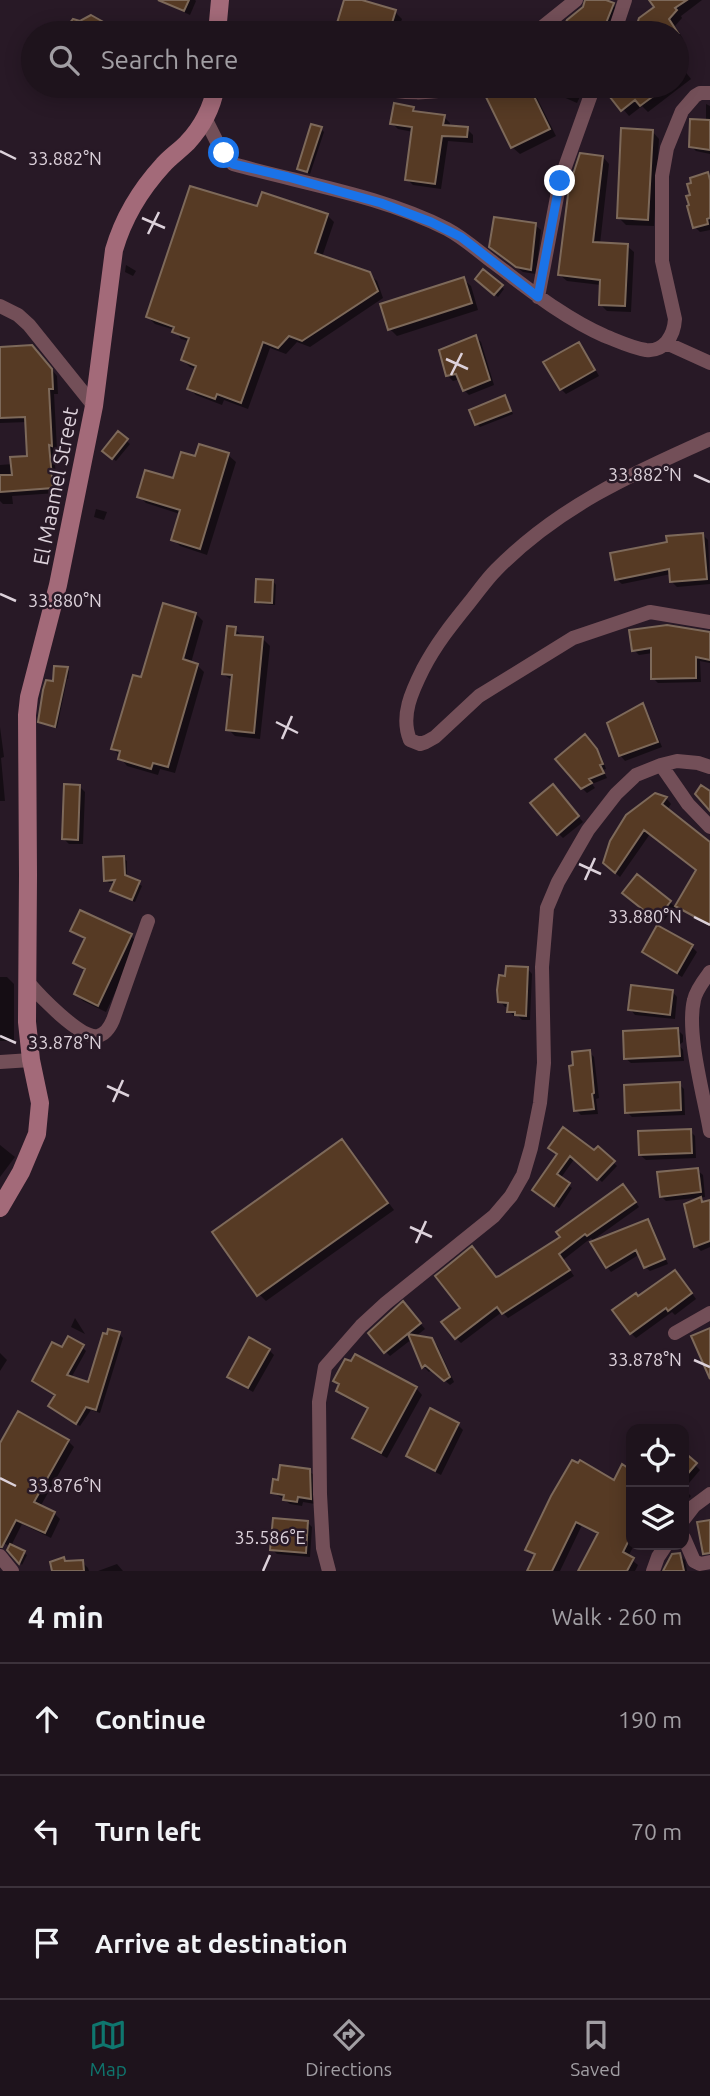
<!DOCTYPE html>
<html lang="en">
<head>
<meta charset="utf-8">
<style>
	:root { --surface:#1e131c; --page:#261c25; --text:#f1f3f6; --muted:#a19ea3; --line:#3c323b; --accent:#0f766e }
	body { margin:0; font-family:Ubuntu,sans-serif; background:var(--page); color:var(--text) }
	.controls { position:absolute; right:21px; bottom:21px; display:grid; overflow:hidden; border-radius:14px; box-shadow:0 4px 18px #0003 }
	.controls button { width:63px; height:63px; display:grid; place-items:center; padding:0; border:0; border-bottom:2px solid var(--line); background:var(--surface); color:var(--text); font:35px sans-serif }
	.stop { position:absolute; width:21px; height:21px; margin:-16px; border:5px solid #1a73e8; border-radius:50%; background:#fff }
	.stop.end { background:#1a73e8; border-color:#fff; box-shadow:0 2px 7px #0008 }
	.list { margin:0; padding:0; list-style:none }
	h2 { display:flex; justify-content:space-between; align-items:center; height:91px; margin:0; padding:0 28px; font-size:30px }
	h2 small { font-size:23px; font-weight:400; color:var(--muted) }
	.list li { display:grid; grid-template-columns:46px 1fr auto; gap:21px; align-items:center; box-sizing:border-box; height:112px; padding:0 28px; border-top:2px solid var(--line) }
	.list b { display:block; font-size:26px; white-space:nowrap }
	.list em { font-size:23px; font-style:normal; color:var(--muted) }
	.icon { flex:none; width:38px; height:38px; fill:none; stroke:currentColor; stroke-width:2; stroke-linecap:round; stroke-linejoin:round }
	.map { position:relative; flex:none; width:710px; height:1571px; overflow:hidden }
	.search { position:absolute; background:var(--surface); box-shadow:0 4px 18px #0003; left:21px; right:21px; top:21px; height:77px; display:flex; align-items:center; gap:18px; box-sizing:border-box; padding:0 24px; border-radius:38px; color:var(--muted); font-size:26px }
	.sheet { height:427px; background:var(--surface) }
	nav { display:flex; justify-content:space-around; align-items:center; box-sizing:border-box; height:98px; border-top:2px solid var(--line); background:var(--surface); font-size:19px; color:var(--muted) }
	nav a { display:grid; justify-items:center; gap:4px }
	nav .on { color:var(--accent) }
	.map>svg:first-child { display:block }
</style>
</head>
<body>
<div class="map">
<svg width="710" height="1571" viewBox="0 0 710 1571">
	<rect width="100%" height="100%" fill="#281926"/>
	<path fill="#0007" d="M158 0H195L196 1 190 15Z
		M346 0H356L395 12 402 19 397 33H336Z
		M588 0H602L613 5 617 9 609 33H563L568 21 584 8Z
		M651 0H702L681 16 682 18 675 26 683 39 677 44V33H636L641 19 657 8Z
		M677 61 691 79 648 112 642 106 629 116 612 96 616 86H677Z
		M497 86H531L556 136 520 154 512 147 485 92Z
		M552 86H585L577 103 561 96 559 97Z
		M706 104 710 106V154L696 151 691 146 706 122Z
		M413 108 418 113 444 117 450 123 449 128 467 129 473 135V143L448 141 441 189 413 185 407 179 413 132 398 129 392 123Z
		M321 129 324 132 310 174 302 171 299 168Z
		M652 131 659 139 654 226 626 225 618 217Z
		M603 157 609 164 600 244 627 246 634 252 631 312 607 311 600 304 601 285 567 281 560 275Z
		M707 174 710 177V230L700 232 695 227 692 197 694 184Z
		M258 208 327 215 334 222 322 257 369 274 377 281 383 298 310 347 297 342 286 354 270 348 248 409 224 400 222 405 196 395 189 388 196 369 190 367 183 360 189 341 181 339 175 330 155 324 148 317Z
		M535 225 541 230 536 274 523 272 497 252Z
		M126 265 136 271 133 276 125 272Z
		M463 279 471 286 478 310 397 336 390 329Z
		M480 282 501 286 504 289 498 297Z
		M476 337 481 342 494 385 469 395 464 390 460 379 453 381 448 376Z
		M579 344 584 349 599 376 566 394 561 389Z
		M0 349 38 353 57 376 58 394H54L57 450 54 449 57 493 12 496 13 504H3L0 501V465L13 464 29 458 27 422 0 423Z
		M504 397 513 414 480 427 477 424Z
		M118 434 130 444 116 461 104 451Z
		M228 455 236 462 207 555 180 546 173 539 180 514 146 503 139 496 174 481 196 458Z
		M96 509 107 512 104 520 94 517Z
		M703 535 708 540 710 584 677 587 672 582 671 574 622 584 616 579Z
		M273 581 276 585 275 605 260 604 257 601Z
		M196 614 203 621 191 663 197 665 204 672 175 773 160 769 158 775 127 766 113 748 143 679Z
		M235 629 243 637 263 639 270 646 260 739 235 736 228 729 233 681 223 674Z
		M710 634V663L700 661 701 682 658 683 653 678V653L639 655 634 650Z
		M67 669 69 671 68 679H67L57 728 42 724 40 722 55 683Z
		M642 706 647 711 662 747 625 761 620 755Z
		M0 727 4 757 1 758 5 801H0Z
		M590 741 601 755 606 769 603 770 607 778 592 784 595 788 587 793 582 788Z
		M80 787 85 792 83 844H69L64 839Z
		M558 792 583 822 563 838 558 833Z
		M655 794 667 799 671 804 667 810 710 852V925L682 910 677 905 698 871 650 834 620 877 610 868Z
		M123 858 127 861V877L142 886 135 902 116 893 112 890 116 883H109L106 880Z
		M629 898 670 902 675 907 662 923Z
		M81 912 131 936 138 943 106 1012 83 1001 76 994 86 972 75 963 86 940 73 930Z
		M692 947 697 952 682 977 649 957 644 952Z
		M527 968 532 974 530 1020H522L518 1016H514L509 1011V1007H505L500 1001 507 978Z
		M0 977H7L14 984V1041H0Z
		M672 991 677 997 675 1019 635 1015 630 1009Z
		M678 1030 683 1035V1042L679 1045 683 1050 684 1061 631 1063 625 1058Z
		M589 1052 594 1057 599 1098 596 1099 598 1114 581 1115 576 1110Z
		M679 1084 684 1089 685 1115 632 1117 627 1112Z
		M690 1131 695 1136 696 1158 646 1160 640 1155Z
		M342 1141 394 1210 266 1301 259 1294Z
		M0 1145 15 1157 0 1177Z
		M598 1148 617 1166 602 1182 575 1158 560 1179 572 1188 559 1208 538 1194 558 1155 595 1152Z
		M697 1170 703 1175 705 1197 666 1201 661 1196Z
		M628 1191 639 1207 593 1240 591 1238 563 1260 574 1276 508 1318 502 1312 461 1343 456 1338 463 1308 497 1278 562 1237Z
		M701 1199 705 1203 710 1202V1247L701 1251 696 1246Z
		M648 1221 652 1225 668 1264 650 1271 645 1267 640 1254 611 1272 607 1267Z
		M680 1277 696 1299 675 1315 672 1312 636 1338 631 1333 639 1298Z
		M408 1309 425 1329 415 1337 431 1340 437 1345 454 1382 450 1385 432 1369 429 1372 424 1367 412 1339 390 1356 385 1351Z
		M75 1318 85 1334 71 1327Z
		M119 1334 123 1338 100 1413 91 1410 80 1426 54 1410 63 1349 82 1347 86 1351 71 1378 89 1384Z
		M269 1350 274 1355 253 1392 234 1381 229 1376Z
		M0 1353 7 1360 0 1371Z
		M335 1381 416 1388 422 1395 387 1458 361 1444 354 1437 369 1410 344 1397 338 1391 340 1386Z
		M431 1411 458 1425 463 1430 441 1475 413 1461 408 1456Z
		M19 1413 68 1441 74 1447 40 1507 54 1513 60 1519 51 1538 22 1524 11 1546 27 1555 22 1565 9 1550 11 1547 0 1541V1447Z
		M684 1454 700 1470 684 1489Z
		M622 1467 631 1472V1518L622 1534 624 1535 631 1527V1545H634L628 1557 638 1565 635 1571H586L582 1567 599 1535 582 1525 560 1571H529L536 1556 527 1549 614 1482Z
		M309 1471 315 1476V1504L303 1502 302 1506 290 1504 273 1492 279 1482Z
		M684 1489 691 1496 684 1504Z
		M307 1522 312 1527 310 1557 277 1554 272 1549Z
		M679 1555 685 1560 687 1571H665L673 1556Z
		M82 1562 88 1568 89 1571H54L52 1563Z
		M117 1564 123 1571H98Z"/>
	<path fill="#563a24" stroke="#7d695a" stroke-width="2" d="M158 0H189L184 11Z
		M344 0H362L396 10 389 33H334Z
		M585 0H606L614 3 602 33H569L562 30 567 20 583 7Z
		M649 0H687L675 8 677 10 669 19 678 33H634L639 18 654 7Z
		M91 15 123 33H62L73 19 80 21Z
		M493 86H529L550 129 511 148 483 91Z
		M614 86H667L640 106 635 100 621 111 610 97Z
		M394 103 414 107 413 111 445 115 443 125 468 127 467 137 442 136 435 184 405 180 412 127 390 124Z
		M690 119 710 120V150L689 147Z
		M311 124 322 127 307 172 297 169Z
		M621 128 653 130 648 220 617 218Z
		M580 153 603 156 593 242 628 244 625 306 599 305 600 280 558 275 569 187Z
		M708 172 710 180V218L707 219 708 224 693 228 687 206 689 205 686 196 690 195 687 184 691 183 690 178Z
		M190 186 257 206 262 192 328 214 315 253 370 272 378 291 302 341 289 336 278 348 263 342 241 403 217 394 215 399 187 389 196 366 181 360 189 338 172 332 174 327 146 317Z
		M494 217 536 223 531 270 516 267 489 247Z
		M483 269 503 285 494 295 475 279Z
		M464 277 472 303 388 330 380 304Z
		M476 335 490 380 463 391 456 374 446 376 439 350Z
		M579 342 595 370 560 390 543 362Z
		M32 345 52 369 53 389H49L52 446 49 445 53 488 0 492V475H12L10 457 27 456 25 417 0 418V347Z
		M505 395 511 411 475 425 469 410Z
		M118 431 128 439 112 459 102 451Z
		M199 444 229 453 200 549 171 540 180 510 137 497 145 470 173 478 181 452 195 456Z
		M703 533 707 579 670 582 669 569 615 580 610 553 667 542 666 536Z
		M256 579 273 580 272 603 255 602Z
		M163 603 196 613 183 659 198 664 168 767 153 763 151 769 118 759 120 751 111 749 133 675 141 677Z
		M667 625 710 632V660L696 657V678L651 679V648L632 651 629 630Z
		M227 626 236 627 235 635 263 637 254 733 226 730 232 675 222 674Z
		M54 666 68 667 55 727 38 722 43 690 46 680 53 681Z
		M643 703 658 742 619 756 607 723Z
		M585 734 597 749 603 764 600 765 604 773 589 779 592 783 581 789 555 759Z
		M64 784 80 785 78 840 62 839Z
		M553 784 579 816 557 835 530 803Z
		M701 785 710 791V811L695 794Z
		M655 793 667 797 662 804 710 842V925L675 906 696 870 644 830 615 873 603 863 610 841 626 815Z
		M124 856 125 875 140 881 132 900 110 891 115 880 104 881 103 857Z
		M637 874 671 901 656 920 622 893Z
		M80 910 132 934 98 1006 74 994 85 969 73 963 85 938 70 931Z
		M657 925 693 945 677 973 642 952Z
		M506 966 528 967 526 1016 515 1015V1012H507L508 1003 498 1002 497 990 499 975 505 976Z
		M631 985 673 990 670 1015 628 1010Z
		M678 1028 680 1056 624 1059 623 1031Z
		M590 1050 594 1093 592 1094 594 1109 574 1111 569 1066 573 1065 572 1052Z
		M680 1082 681 1110 625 1113 624 1085Z
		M563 1127 594 1150 598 1146 615 1161 597 1180 570 1156 557 1174 570 1183 554 1206 532 1190 557 1154 548 1148Z
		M691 1129 692 1153 639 1155 638 1131Z
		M342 1139 388 1203 257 1296 212 1232Z
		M698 1168 701 1192 660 1197 657 1172Z
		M623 1184 636 1202 587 1236 585 1234 559 1254 570 1270 502 1314 497 1307 455 1339 441 1322 460 1308 435 1276 472 1246 496 1277 499 1276 560 1237 556 1232Z
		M701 1197 702 1202 710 1200V1241L694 1247 684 1204Z
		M648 1219 665 1259 644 1268 636 1250 606 1268 590 1242Z
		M675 1270 692 1293 668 1311 666 1308 630 1334 612 1310 636 1293 638 1296Z
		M403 1301 421 1323 384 1353 368 1333Z
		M710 1328V1379L691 1336Z
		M108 1329 120 1332 96 1410 86 1407 76 1424 48 1406 55 1395 32 1381 52 1342 62 1347 68 1336 84 1345 67 1375 88 1382 103 1333 107 1334Z
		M408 1334 432 1338 450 1377 444 1381 425 1365 422 1368Z
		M249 1337 270 1349 248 1388 227 1377Z
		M355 1354 417 1387 381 1453 352 1438 368 1408 336 1391 339 1384 333 1381 345 1359 351 1361Z
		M430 1408 459 1423 435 1471 406 1456Z
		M18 1411 69 1440 34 1502 55 1512 45 1533 16 1520 2 1547H0V1443Z
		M684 1452 697 1463 684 1478Z
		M572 1460 578 1463 580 1460 614 1480 622 1464 631 1470V1504L628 1511 631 1513V1536L623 1552 634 1558 627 1571H578L598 1533 576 1522 552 1571H527L535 1554 525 1550 551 1496Z
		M280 1465 310 1469 311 1499 298 1497 297 1502 283 1500 284 1495 271 1493 273 1479 278 1480Z
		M273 1518 308 1521 306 1553 270 1550Z
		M710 1520V1553L703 1554 697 1522Z
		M10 1544 25 1551 19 1564 7 1550Z
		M680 1553 684 1571H663L672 1554Z
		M64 1557 65 1561 83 1560 84 1571H52L50 1562Z"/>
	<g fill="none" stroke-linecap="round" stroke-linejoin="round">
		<path stroke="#734f58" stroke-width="14" d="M535 33 576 0
			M614 33 625 0
			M375 86C400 94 433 95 459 86
			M206 120 216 140 233 164C304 184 380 195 447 229 464 238 478 251 494 263 530 290 564 318 605 336 618 341 632 348 646 350 664 352 674 336 675 319L662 261V176L667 148 682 111 695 96 700 93H710
			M538 297 560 181 594 86
			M0 306 18 315 29 325 94 406
			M666 343 710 363
			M710 439C631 474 558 507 496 570 486 580 478 592 469 603 452 624 436 644 423 669 412 691 400 716 410 740L420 744 426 742 435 737 479 696 573 638 650 612 710 622
			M661 765 688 804 710 827
			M710 972C704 980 696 990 694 1000 686 1033 704 1096 710 1131
			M27 981C38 994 80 1039 98 1036 106 1034 110 1027 113 1020L148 921
			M0 1062 31 1060
			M675 1333 710 1313
			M684 1519 694 1506 710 1494
			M684 1538 694 1561 700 1564 710 1562
			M0 1556 12 1571
			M329 1571 323 1548 320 1494 319 1402 325 1367 361 1326 386 1303 494 1216 511 1196 523 1175 531 1148 540 1103 544 1063 542 967 547 908 558 882 588 830 616 794 636 775 661 765 677 761 698 763 710 767
			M653 1571 658 1557 666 1545"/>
		<path stroke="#a36a79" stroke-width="18" d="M217 33 220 0
			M0 1208 21 1172 37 1134 40 1103 31 1060 27 1022 28 875 27 715 29 697 58 585 94 406 114 250C123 219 141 189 163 165 170 157 179 151 187 143 203 126 212 108 216 86"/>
	</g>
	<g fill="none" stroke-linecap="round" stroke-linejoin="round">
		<path stroke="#1a73e8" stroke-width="9" d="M224 153 233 164 288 177 381 203 431 222 461 237 538 297 560 181"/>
	</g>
	<path fill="none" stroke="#dcd1da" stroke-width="2.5" d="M0 151 16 159M142 218 165 228M148 234 159 212M446 359 468 369M451 375 462 353M694 475 710 482M0 594 16 601M276 722 298 733M282 739 292 716M579 864 601 874M585 880 595 858M694 917 710 925M0 1036 16 1043M107 1086 129 1096M113 1102 123 1080M410 1227 432 1237M416 1243 426 1221M694 1360 710 1367M0 1478 16 1486M263 1571 270 1555"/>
	<g text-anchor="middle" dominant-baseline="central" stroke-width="5" stroke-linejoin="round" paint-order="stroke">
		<g font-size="21" fill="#dcd1da" stroke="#281926">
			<text transform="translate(55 486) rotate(-79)">El Maamel Street</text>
		</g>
	</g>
	<g font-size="18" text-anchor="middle" fill="#dcd1da" stroke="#281926" stroke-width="5" stroke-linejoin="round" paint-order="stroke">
		<text x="65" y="165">33.882°N</text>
		<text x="645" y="481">33.882°N</text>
		<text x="65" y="607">33.880°N</text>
		<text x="645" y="923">33.880°N</text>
		<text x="65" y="1049">33.878°N</text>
		<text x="645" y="1366">33.878°N</text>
		<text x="65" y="1492">33.876°N</text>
		<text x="270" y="1544">35.586°E</text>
	</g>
</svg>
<div class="controls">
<button><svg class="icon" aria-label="locate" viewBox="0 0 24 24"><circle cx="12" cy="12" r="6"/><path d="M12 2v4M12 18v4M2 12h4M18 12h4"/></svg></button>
<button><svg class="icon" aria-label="layers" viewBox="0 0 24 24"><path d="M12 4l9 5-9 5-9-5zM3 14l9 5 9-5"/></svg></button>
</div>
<div class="stop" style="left:224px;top:153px"></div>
<div class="stop end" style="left:560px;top:181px"></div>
<div class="search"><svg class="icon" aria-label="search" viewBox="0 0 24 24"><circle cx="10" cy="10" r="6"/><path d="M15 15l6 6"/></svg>Search here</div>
</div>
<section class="sheet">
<h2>4 min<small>Walk · 260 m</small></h2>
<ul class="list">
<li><svg class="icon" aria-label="ahead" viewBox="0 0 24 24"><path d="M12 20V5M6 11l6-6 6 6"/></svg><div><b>Continue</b></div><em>190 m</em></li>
<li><svg class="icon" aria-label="left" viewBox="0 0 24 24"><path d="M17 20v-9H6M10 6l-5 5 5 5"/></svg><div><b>Turn left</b></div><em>70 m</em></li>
<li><svg class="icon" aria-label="arrive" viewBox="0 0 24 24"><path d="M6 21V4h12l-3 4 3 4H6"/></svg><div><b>Arrive at destination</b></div></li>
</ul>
</section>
<nav>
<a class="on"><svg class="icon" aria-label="map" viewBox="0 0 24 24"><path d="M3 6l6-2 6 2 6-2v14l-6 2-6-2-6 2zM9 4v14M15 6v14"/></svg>Map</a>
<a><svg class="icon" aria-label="directions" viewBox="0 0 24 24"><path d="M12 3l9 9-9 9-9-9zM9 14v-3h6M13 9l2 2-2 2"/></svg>Directions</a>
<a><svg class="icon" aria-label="saved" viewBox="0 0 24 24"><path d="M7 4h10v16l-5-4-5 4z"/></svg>Saved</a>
</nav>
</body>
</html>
